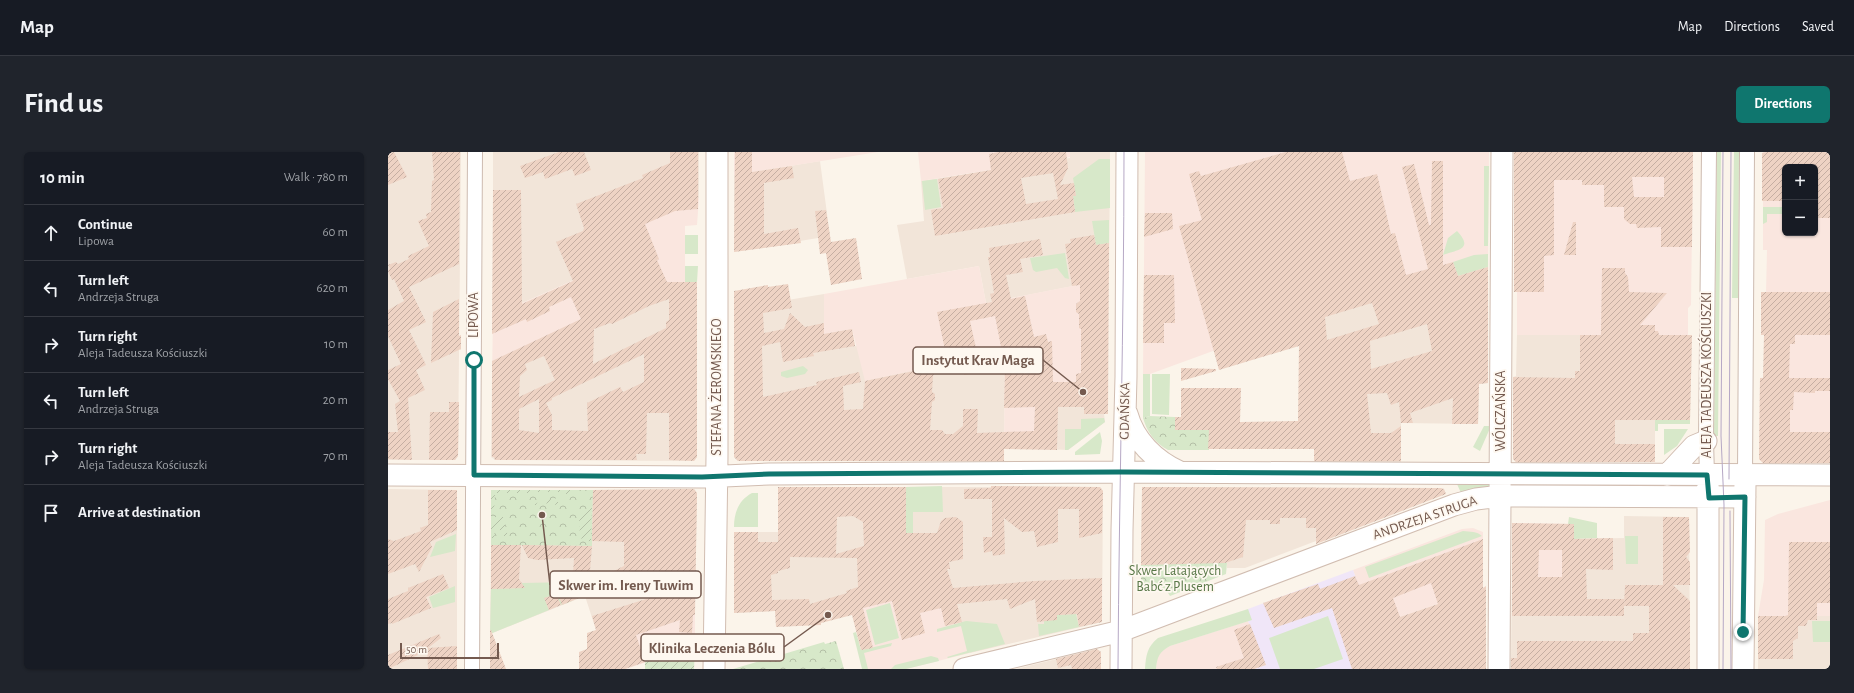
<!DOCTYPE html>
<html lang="en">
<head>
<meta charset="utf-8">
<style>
	:root { --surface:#171b24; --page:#20242c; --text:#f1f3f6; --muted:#9ea1a6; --line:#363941; --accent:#0f766e }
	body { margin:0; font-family:"Alegreya Sans",sans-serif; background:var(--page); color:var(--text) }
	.controls { position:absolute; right:12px; top:12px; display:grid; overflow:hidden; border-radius:6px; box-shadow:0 1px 3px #0004 }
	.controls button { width:36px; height:36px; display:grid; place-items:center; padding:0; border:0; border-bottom:1px solid var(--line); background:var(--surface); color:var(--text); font:20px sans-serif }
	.scale { position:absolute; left:12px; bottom:10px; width:99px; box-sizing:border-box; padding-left:4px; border:2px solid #745a4f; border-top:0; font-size:11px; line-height:14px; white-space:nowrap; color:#745a4f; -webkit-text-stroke:3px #fef8f0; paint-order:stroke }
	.stop { position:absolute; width:12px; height:12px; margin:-9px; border:3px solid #0f766e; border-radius:50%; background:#fff }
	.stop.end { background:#0f766e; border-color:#fff; box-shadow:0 1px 4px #0008 }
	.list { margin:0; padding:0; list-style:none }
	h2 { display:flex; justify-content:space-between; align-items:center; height:52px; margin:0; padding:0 16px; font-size:17px }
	h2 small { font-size:13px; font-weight:400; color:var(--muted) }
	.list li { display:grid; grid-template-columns:26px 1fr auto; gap:12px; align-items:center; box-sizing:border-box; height:56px; padding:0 16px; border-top:1px solid var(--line) }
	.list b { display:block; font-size:15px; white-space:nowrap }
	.list p { margin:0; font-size:13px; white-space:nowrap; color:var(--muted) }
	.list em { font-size:13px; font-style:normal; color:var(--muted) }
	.icon { flex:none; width:22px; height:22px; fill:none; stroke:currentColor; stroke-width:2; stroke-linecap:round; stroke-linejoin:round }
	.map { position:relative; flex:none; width:1442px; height:517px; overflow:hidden; border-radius:6px }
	header { display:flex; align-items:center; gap:24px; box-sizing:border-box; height:56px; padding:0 20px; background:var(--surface); border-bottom:1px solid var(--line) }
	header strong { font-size:19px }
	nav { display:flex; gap:22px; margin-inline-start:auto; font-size:14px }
	.intro { display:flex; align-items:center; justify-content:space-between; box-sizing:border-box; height:96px; padding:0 24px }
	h1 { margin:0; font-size:28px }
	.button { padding:10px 18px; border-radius:6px; background:var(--accent); color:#fff; font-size:14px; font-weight:700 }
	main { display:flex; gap:24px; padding:0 24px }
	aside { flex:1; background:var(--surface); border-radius:6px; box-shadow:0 1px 3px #0004 }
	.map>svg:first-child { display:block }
</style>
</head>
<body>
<header>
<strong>Map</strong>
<nav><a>Map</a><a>Directions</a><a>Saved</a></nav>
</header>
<div class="intro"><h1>Find us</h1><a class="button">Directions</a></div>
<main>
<aside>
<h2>10 min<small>Walk · 780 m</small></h2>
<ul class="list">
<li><svg class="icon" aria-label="ahead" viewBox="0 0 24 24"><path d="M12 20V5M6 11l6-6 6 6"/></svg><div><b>Continue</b><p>Lipowa</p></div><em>60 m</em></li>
<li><svg class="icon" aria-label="left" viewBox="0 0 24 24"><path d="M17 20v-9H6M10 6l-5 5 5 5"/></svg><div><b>Turn left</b><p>Andrzeja Struga</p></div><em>620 m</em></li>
<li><svg class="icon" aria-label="right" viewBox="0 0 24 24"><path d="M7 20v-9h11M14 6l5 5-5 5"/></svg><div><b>Turn right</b><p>Aleja Tadeusza Kościuszki</p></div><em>10 m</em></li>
<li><svg class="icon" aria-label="left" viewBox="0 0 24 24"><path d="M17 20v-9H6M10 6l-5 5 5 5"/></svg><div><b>Turn left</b><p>Andrzeja Struga</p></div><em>20 m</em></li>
<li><svg class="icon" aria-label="right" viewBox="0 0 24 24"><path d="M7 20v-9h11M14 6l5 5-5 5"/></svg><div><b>Turn right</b><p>Aleja Tadeusza Kościuszki</p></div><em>70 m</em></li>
<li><svg class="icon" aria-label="arrive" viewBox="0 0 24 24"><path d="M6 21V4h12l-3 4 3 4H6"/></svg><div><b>Arrive at destination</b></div></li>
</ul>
</aside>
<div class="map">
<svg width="1442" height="517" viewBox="0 0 1442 517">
	<defs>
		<pattern id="park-crowns" width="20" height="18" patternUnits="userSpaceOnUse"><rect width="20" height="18" fill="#d7e8c9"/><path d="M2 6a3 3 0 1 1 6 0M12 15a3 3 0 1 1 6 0" fill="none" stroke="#b3bfa6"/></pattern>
		<pattern id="garden-furrows" width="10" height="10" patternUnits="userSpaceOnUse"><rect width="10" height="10" fill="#d7e8c9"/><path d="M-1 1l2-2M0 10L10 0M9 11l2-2" fill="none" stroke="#b3bfa6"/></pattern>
		<pattern id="building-hatch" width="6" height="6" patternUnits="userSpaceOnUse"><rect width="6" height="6" fill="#eed3c4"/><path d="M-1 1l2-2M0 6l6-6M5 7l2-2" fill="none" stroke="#c5aea2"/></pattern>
	</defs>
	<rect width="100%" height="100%" fill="#fbf4ea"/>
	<path fill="#f2e5d9" d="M0 0H73L70 304 67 308H0Z
		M105 0H311V46L283 48 211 117 105 164Z
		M682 0H722L721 127 598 151 591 114 519 127 509 73 536 69 533 29 682 6Z
		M432 9 442 84 346 100V23Z
		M1100 117V231L1091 232 1090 272 1013 271V310H926L928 167Z
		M279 130H309V305L306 309 107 308 103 305 104 224 205 177Z
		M436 142V181L464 177 467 194 617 199 616 309H350L346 305V157Z
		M1129 183H1304L1302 268H1267V310H1128L1125 307V225L1128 224Z
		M659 241 716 262 717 270 680 298 658 297Z
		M390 335H712L715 339 714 470 582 501 559 417 426 457 346 461V380H390Z
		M757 335H928V389L857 416H839V411L753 413 754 338Z
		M0 337 69 338V517H0Z
		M306 337 309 341 307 445 208 478 197 444 102 482 103 393 204 394 205 338Z
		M1236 364 1301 365 1302 507 1123 506 1124 425H1185L1186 387 1236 386Z
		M1370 464H1442V517H1370Z
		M709 497 713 500V517H628Z"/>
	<path fill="#fae6df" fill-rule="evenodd" d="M346 0H490L346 23Z
		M530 0H682V5L533 29Z
		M757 0H1101L1100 117 1070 124 825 199 762 222H755Z
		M1127 0H1305L1303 153 1300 156V183H1129V140H1126Z
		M1375 0H1442V311H1375L1371 307 1372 226 1379 225 1376 183H1373V166L1378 140 1379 98H1375ZM1397 15H1427V81H1397Z
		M311 46 309 73 297 74V130L205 177 104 224 105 164 211 117 198 86 283 48Z
		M591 114 598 151 720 127 719 241H659L658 297H616L617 199 477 229 464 177 436 182V142Z
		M1442 348V464H1370L1376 428 1377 368 1390 362Z
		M1124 371 1186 372 1185 425H1124Z
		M1085 376 1095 380V436L1001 469 993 493 965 418 1074 377Z
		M560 419 582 501 518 517H478L461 447Z
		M307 445V494L238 517H224L211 477Z
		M860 469 877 513 866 517H768L769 506 773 499 782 494Z"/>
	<path fill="#f0e6f8" d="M965 418 993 493 985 517H866L877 513 860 469V457Z"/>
	<path fill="#d7e8c9" d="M1329 0H1333L1330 284H1326Z
		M1346 0H1351L1350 146H1344Z
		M711 7H722V56L687 60 685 44H688L685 26Z
		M1096 14H1101L1100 94H1096Z
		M549 27 553 55 537 58 534 29Z
		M1375 55H1397V62H1379V70L1375 72Z
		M721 68V91L708 93 704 69Z
		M1069 79C1086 97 1070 98 1055 103L1060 86Z
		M297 83H310V102H297Z
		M677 101 681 127 677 126 669 116 648 120 645 118 642 106Z
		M1100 102V115L1070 124 1065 110 1086 103Z
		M297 114H310L309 130H297Z
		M415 214 420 218 417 222 399 226 393 224V220Z
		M755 222H762V264L755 266Z
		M764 222H782L781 263 764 262Z
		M716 266 717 270 680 298H677V277H693V267Z
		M1267 268H1302V272H1270V279H1267Z
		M1096 274H1103L1092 299 1085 295Z
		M1276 277H1300L1289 294 1276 303Z
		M712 280 714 289 712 302 687 303V300Z
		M1102 329 1103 336 1073 341 1069 332Z
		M554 334 555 360H525V381H518V335Z
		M364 341H370V375H346C346 360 351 348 364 341Z
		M1181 365 1209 371V386L1186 387V372H1180Z
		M1075 379C1082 380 1089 379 1094 384L981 426 977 415Z
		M68 382 67 399 42 405 48 390Z
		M1237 384H1250V412H1238Z
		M184 430V449L173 453 168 442 157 447 161 458 102 482 103 437 133 436 134 431Z
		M67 434V450L45 456 41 445Z
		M502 451 511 486 487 493 478 458Z
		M860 457 864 468 782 494C771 500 769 505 768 517H757C758 503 759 495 770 486Z
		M688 462 691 475 651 484 650 472H656V469L669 463Z
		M940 464 955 507 926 517H892L881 486Z
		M578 469 609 472 617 492 560 506 559 505 579 499 573 474 549 480V477Z
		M1424 469H1442V490H1425Z
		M468 480 473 498 504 491 503 494 476 501 480 517H474L465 481Z
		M543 504 550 506 551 509 518 517H503L507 513Z"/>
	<path fill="url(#park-crowns)" d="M762 264 787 265V278H821V298H780C767 291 759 280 755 266Z
		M103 338H205L204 394 103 393Z
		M796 411H839L838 422 782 444C777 434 766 430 757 437L753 433V413Z
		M448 489 456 517H345L436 490 437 492Z"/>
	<path fill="url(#garden-furrows)" d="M103 338H142V341H107L106 360 103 357Z
		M147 338H182V341L180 343 177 341 169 349 171 351 168 353 162 350 152 354H147V352L158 347 166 348 174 340H147Z
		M204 353 203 390 192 386 191 362Z
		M106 365H116L118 380 121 382 118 386H116L117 385 111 377 106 378 107 386H103V369Z
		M307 494 306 517H257V510Z"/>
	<path fill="url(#building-hatch)" fill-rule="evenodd" d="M0 0H6L19 25 0 33Z
		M44 0H72L71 112 21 135 38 170 21 178 38 213 28 218 37 238 20 246 24 308 0 307V280H10L7 252 12 249 0 227V218L13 212 0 184V158L16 149 6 127 4 128 0 119 2 116 0 113 8 110 10 112 21 107 20 104 41 94 30 69 39 66 38 62 43 60 44 29 46 28Z
		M171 0H196L203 18 187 24 184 17 157 27 155 20 137 26 132 14Z
		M282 0H310V57L287 59 257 72 271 107 269 108 279 130H309V305L306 309 281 308V261H259L258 302H248L249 308H107L106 305H104V209L193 167 183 145 161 155 162 159 139 170 138 167 104 182 105 38H133L134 152 185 129 168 90 195 79 196 76 188 52 255 26 254 23 282 11ZM281 147V168L278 170V176L205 212 206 177 222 171 224 172 261 154ZM256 202V230L235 240 232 235 199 251 200 279 164 278V263L158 251 164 248V246ZM156 204 167 228 131 245 132 224 139 218 137 212ZM151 247V281L131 278V257Z
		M347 0H364V20L404 14 406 26 376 31V82L410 76 413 91 346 100Z
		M611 0H678L680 16 672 33 686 31 688 44H685L687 60 547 84 543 58 555 56 550 27 603 18 601 2ZM665 21 670 47 638 52 633 26Z
		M898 0H954L962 29 989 22 1003 82 1007 81 1018 123 1040 117 1014 15 1026 12 1041 73H1043L1044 9H1055V113L1065 110 1070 124 1100 115V231L1091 232 1090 272H1064L1065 246 1022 261 1025 271H1013L1011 250 1003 253 999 241 979 242 983 281H1003L1013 274V309H926V297H820L821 278H787V265H793V236H853L852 270 910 269 911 194 831 218 791 74 814 68 801 22 811 19 813 24ZM984 151 991 172 939 188 937 165ZM1039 172 1044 199 983 217 982 189Z
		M1126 0H1305L1304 95H1273V75L1249 76 1248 72H1242L1236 67V55H1216V33H1194V28H1166V103L1156 104V140H1126ZM1244 25H1276V45H1246Z
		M1379 0H1442V66H1427V15H1397V49H1374V1Z
		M438 58 443 90 468 86 474 127 443 133 438 101 432 102 427 59Z
		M757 61H784L785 77 756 85Z
		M1185 70H1188V103H1176Z
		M706 83 708 93 721 91V93L720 262H696V255H670L669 298 616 297V309H350L346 305V139L380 133V135L400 132 404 156 375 161 376 181 396 177 402 161 417 175 436 171V182L464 177 467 194 425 201 426 204 395 210 392 190 374 194 375 245 429 233 428 230 471 220 473 230 455 234 456 258 475 257 477 229 551 214 545 224 544 240 547 242V248L544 250 542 278H554L557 282H565L575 274V257H590L589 281 646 279 647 255 616 256 617 216 576 223V208L560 212 549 160 604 150 602 142 606 141 600 105H602L601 96 652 87 655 103 632 107 635 120 618 123 623 147 637 144 646 185 658 182 660 190 664 189 665 230H688V222L693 221V177L691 176V162L688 160V152L692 149V133L684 134 677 92 683 91 682 87ZM607 164 614 200 590 205 582 169Z
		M1214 116H1237V121L1240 125 1241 140 1279 141 1252 173H1267V179H1270L1271 183H1304L1302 268H1227V292H1267V310H1128L1125 307V225L1187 226V219H1192V183H1213Z
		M756 123H786L787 171H776V191H755Z
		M1373 140H1442V183H1407V192H1402L1401 226H1442V239H1427V241L1406 240 1405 258H1402V280H1442V311H1375L1371 307 1372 226H1375L1376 183H1373Z
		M71 147V184L73 183V197L43 211 45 160Z
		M793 216 828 217V219L793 229Z
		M61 250H71L70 304 67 308H41L42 260H61Z
		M603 334 712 335 715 339 714 381 691 386V357H670V390L649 395 646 379 634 380 616 366 617 402 605 404 604 399 596 401 595 385H604V347H576V337L603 336Z
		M390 335H518V381H549L553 369 557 366 568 365 575 370V407L561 410 562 417H559L565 436 647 429 714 426V470L691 475 689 462 669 463V468L649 470 647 447 622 457 619 447 569 452 574 470 557 474 553 456 532 461 537 481 514 488 504 449 475 456 485 496 473 498 464 463 433 471V473L388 475 387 459 346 461V380H370V390H390ZM465 364 475 370 476 394 448 402 449 365ZM402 405 469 406 470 435 458 439 459 441 422 452 421 447 384 448 383 423 390 421V419L402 416Z
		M754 335 1053 336 1056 337 1058 342 928 392V376H918V366H892V372H882V368H858L855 405 837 411 753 413Z
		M306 337 309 341 307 463H305L304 481 291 480 292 468 248 483 257 510 237 517H191V500L199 497V481L208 478 204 464 303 433H226L205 444 203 441 174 453 171 445 184 439 186 406 149 408 140 406 134 393 204 394 201 431 236 414V390L204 389 205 338Z
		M40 338H69V378L42 390 44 395 31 420 27 412 0 422V387L6 389 33 379 32 376 40 373Z
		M1275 365H1301L1302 400 1298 405 1302 410V433H1285L1302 449V517H1123V506H1129V489H1245V481H1261V454H1236L1237 433H1275Z
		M1124 371 1186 372V387L1225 386V418L1198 417 1199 447H1236V464H1124ZM1151 398H1174V425H1150Z
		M1095 387V436L1098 434V517H964L944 456 886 476 875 451 930 432 932 437 967 424 971 433ZM1043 431 1050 452 1012 465 1005 446Z
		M1401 390H1442V451H1429V468H1420L1418 474H1410V486L1405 489V507H1370V464H1397L1400 463Z
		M103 393H133L131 427 137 436 103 437Z
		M55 422 61 436 38 445 43 456 4 472V471L0 472V447L20 439V436Z
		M168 442 173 453 161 458 156 446Z
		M862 472 878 513 866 517H829L828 515 856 506 846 478Z
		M102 478H103L118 517H102Z
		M51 482 53 486 40 496 69 494V517H40L39 496 30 503 0 517V503Z
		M709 497 713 500V517H684L683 513 670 516 668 507Z"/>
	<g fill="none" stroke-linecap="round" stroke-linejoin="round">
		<g stroke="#cdbbb0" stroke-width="16">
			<path id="street" d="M1319 323 1318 289 1321 0
				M1357 323 1359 0
				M84 517 87 0"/>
		</g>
		<g stroke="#d1bdb1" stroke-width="23">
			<path id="secondary" d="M739 262C746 288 767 309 792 320
				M0 323 314 325 381 322 735 320 1442 323
				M1279 323 1306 294 1318 289
				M1320 332V517
				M326 517 329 304V0
				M576 517 733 479 1066 353 1088 347 1113 344 1357 345
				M733 517 734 378 738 225 739 0
				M1111 517 1114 0
				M1355 517 1357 332"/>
		</g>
		<use href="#street" stroke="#fff" stroke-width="14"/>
		<use href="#secondary" stroke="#fff" stroke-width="21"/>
		<path stroke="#b6a8c5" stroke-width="1" d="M1341 327 1343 0
			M1342 359 1343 517
			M730 517C731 345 736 172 736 0
			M1335 517 1336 353 1333 284 1335 0"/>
	</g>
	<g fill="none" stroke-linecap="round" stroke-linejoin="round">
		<path stroke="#0f766e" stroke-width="5" d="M86 208V323L314 325 381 322 732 320 1319 323 1321 346 1357 345 1355 480"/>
	</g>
	<g text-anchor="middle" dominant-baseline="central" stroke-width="3.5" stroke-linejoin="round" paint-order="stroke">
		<g font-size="14" fill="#745a4f" stroke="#fef8f0">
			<text transform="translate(86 163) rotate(-90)">LIPOWA</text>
			<text transform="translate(1319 223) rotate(-90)">ALEJA TADEUSZA KOŚCIUSZKI</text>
			<text transform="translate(329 235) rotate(-90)">STEFANA ŻEROMSKIEGO</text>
			<text transform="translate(737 259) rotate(-89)">GDAŃSKA</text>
			<text transform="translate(1113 259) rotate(-90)">WÓLCZAŃSKA</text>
			<text transform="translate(1037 366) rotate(-19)">ANDRZEJA STRUGA</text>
		</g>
		<g font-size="14" fill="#597848" stroke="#fef8f0">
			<text x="787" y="419">Skwer Latających<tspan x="787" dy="16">Babć z Plusem</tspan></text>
		</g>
	</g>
	<path fill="none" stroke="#745a4f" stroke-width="1.5" d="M695 240L655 208M154 363L162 433M440 463L396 495"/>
	<g fill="#745a4f" stroke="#fef8f0" stroke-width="1.5">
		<circle cx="695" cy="240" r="4"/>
		<circle cx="154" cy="363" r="4"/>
		<circle cx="440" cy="463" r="4"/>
	</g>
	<g fill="#fef8f0" stroke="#745a4f" stroke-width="1.5">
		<rect x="525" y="195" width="130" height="27" rx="4"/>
		<rect x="162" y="419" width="151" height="27" rx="4"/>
		<rect x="253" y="482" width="143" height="27" rx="4"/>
	</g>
	<g font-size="15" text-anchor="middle" font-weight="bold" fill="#745a4f">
		<text x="590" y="213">Instytut Krav Maga</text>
		<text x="238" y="438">Skwer im. Ireny Tuwim</text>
		<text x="324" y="501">Klinika Leczenia Bólu</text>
	</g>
</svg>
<div class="controls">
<button>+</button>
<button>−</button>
</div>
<div class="scale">50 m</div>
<div class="stop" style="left:86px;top:208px"></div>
<div class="stop end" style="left:1355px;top:480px"></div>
</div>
</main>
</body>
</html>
